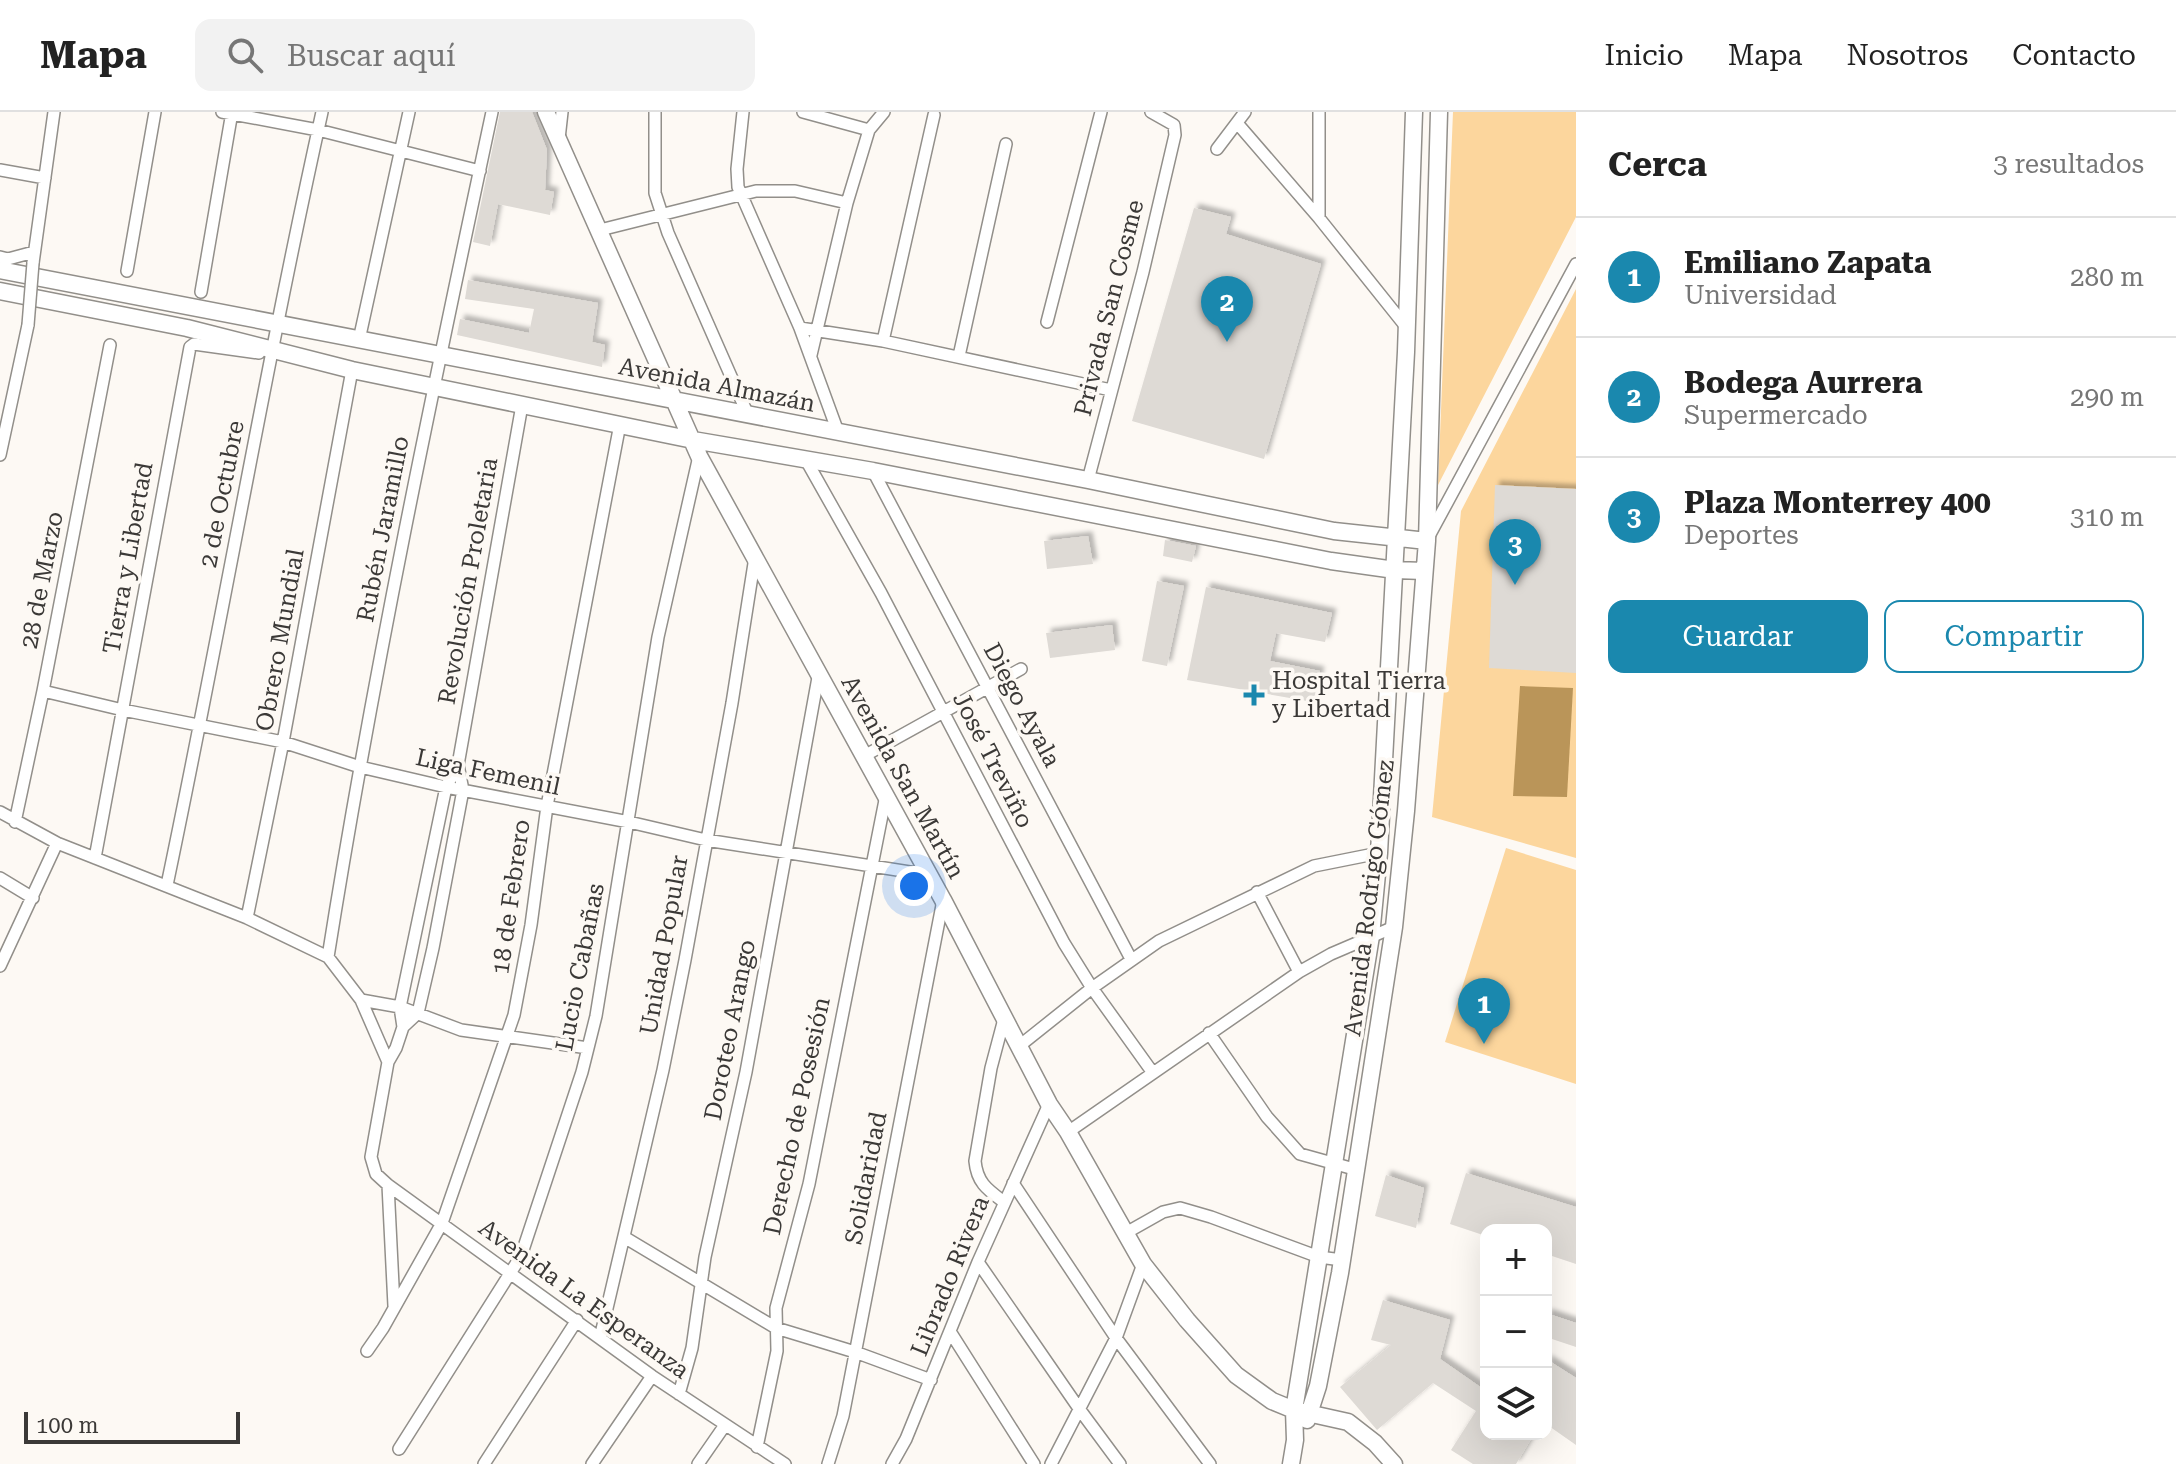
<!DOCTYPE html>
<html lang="es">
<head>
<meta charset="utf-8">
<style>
	:root { --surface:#fff; --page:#f2f2f2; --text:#222; --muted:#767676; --line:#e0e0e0; --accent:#1a88ae }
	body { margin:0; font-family:"Roboto Serif",serif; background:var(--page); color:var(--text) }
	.controls { position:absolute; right:24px; bottom:24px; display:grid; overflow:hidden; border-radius:16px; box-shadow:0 8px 32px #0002 }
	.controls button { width:72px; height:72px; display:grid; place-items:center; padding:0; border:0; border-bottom:2px solid var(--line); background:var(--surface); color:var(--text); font:40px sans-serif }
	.scale { position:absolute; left:24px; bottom:20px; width:216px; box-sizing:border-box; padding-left:8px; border:4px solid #3b3937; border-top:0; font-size:22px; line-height:28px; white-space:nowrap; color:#3b3937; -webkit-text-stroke:6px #fdf9f4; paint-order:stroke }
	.you { position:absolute; left:914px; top:774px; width:28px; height:28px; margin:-20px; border:6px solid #fff; border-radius:50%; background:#1a73e8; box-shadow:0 0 0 12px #1a73e833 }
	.badge { display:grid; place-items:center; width:52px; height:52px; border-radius:50%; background:var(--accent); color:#fff; font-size:26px; font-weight:700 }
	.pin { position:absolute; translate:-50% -66px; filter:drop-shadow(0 2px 4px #0008) }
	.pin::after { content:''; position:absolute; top:42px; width:28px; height:24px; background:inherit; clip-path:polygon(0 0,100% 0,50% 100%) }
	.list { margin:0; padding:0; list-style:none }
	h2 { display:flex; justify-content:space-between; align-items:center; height:104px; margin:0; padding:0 32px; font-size:34px }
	h2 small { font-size:26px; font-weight:400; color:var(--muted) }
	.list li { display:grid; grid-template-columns:52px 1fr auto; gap:24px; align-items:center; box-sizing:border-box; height:120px; padding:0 32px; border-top:2px solid var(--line) }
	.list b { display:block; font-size:30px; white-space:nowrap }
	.list p { margin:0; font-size:26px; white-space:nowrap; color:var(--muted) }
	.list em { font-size:26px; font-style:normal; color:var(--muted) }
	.actions { display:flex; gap:16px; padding:24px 32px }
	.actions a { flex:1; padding:18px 0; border:2px solid var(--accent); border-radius:16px; text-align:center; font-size:28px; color:var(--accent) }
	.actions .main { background:var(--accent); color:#fff }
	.icon { flex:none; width:44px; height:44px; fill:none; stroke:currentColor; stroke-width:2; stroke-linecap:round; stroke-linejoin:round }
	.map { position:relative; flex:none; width:1576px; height:1352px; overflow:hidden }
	header { display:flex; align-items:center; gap:48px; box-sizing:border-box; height:112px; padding:0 40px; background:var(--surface); border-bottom:2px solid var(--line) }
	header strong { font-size:38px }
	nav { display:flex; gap:44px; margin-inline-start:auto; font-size:28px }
	.search { width:560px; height:72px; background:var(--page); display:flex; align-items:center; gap:20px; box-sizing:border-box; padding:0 28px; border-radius:16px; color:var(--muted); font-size:30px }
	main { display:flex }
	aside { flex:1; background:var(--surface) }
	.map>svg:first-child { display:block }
</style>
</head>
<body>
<header>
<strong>Mapa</strong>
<div class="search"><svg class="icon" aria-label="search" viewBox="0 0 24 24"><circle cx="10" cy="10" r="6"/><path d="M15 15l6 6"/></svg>Buscar aquí</div>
<nav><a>Inicio</a><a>Mapa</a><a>Nosotros</a><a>Contacto</a></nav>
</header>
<main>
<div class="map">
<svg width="1576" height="1352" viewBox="0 0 1576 1352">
	<defs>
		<filter id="shadow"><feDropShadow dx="4.5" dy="-4.5" stdDeviation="2" flood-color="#0004"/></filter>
	</defs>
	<rect width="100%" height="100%" fill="#fdf9f4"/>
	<path fill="#fcd69d" d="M1453 0H1576V105L1438 373Z
		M1576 177V746L1432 705 1461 399Z
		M1506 736 1576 758V972L1445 930Z"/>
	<path fill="#ba9559" d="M1520 574 1573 576 1567 685 1513 684Z"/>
	<path fill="#dedad5" filter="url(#shadow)" d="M500 0H532L547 38 545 78 554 80 550 103 498 92 490 134 473 130Z
		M1194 96 1231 105 1226 122 1321 152 1264 347 1132 309Z
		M468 168 598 191 592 230 605 233 602 255 457 223 460 207 529 221 534 197 465 187Z
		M1495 373 1576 377V561L1489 556Z
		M1088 424 1093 452 1047 457 1044 429Z
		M1165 428 1196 434 1192 450 1163 444Z
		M1157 469 1184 474 1167 554 1142 549Z
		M1206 475 1332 501 1325 530 1276 521 1270 549 1320 559 1313 590 1187 568Z
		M1112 513 1115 538 1050 546 1046 521Z
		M1466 1061 1576 1095V1152L1546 1142V1118H1486V1124L1450 1112Z
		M1386 1063 1424 1076 1416 1116 1375 1104Z
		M1383 1188 1450 1208 1440 1247 1486 1279V1322H1534L1516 1352H1473L1451 1338 1476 1299 1433 1271 1377 1318 1340 1275 1391 1233 1371 1228Z
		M1546 1201 1576 1211V1235L1546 1225Z
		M1546 1247 1576 1266V1333L1546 1312Z"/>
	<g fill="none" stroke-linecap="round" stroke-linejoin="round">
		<g stroke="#928f8a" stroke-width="14">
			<path id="street" d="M222 0 318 18 480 59
				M655 0V81L668 121 748 303
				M743 0 737 57 738 75 800 216 838 320
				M803 0 869 18
				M1237 11 1319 106 1407 216
				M559 27 562 0
				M1217 37 1245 0
				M0 58 45 66
				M1319 106V0
				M600 118 756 79H795L847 91
				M0 145 8 147 34 140
				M33 151 54 0
				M127 159 155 0
				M201 180 232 0
				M1047 210 1101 0
				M800 216 883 229 1111 278
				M359 228 409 0
				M883 229 934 3
				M811 243 847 91 869 18 884 0
				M959 244 1006 32
				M522 293 458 653 446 675 400 895 403 915 396 936 388 950 371 1045 376 1062 388 1073 652 1264 785 1352
				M0 343 28 213
				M806 348 881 481 1064 831 1092 876 1153 961
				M873 359 1131 847
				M1088 368 1143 160 1175 23 1174 13 1151 0
				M1428 426 1576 152
				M43 579 123 598 283 630 360 655 446 675 629 710 706 728 929 763
				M864 644 1021 557
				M0 700 57 731 247 806 328 845 361 888 388 950
				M15 710 43 579 110 233
				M95 746 190 235 194 232 259 241
				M0 766 33 786
				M167 773C221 516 265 257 322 0
				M1257 780 1299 860
				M247 806 283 630 352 258
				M328 845C373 561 432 281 492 0
				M0 854 57 731
				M361 888 400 895 461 918 588 936
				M403 915 418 901 433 836 463 678 458 653
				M1209 921 1267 1005 1300 1042 1354 1057
				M1018 935 1092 876 1159 829 1314 754 1379 741
				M1068 1020 1299 860 1331 842 1394 815
				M1013 1071 1116 1226 1210 1352
				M388 1073 394 1194
				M1004 1090C988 1078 977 1071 975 1049L991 956 1004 907
				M1124 1122 1163 1100 1180 1096 1211 1105 1319 1145 1342 1148
				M624 1125 776 1216 855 1240 931 1268
				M978 1150 1080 1298 1120 1352
				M951 1221 1034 1352
				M600 1226 663 958 685 848 732 591 755 445
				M367 1239 383 1216 442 1111 514 903 531 813 547 694 620 312
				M679 1282 692 1236 705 1145 746 960 819 560
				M757 1335 777 1239 776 1196 809 1072 886 683
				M399 1337 521 1144 582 960 596 904 658 525 699 344
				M484 1352 577 1208
				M592 1352 652 1264
				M698 1352 725 1313
				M828 1352 843 1304 943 788
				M892 1352 906 1327 978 1150 1049 992
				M1051 1352 1116 1226 1143 1152"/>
		</g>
		<g stroke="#928f8a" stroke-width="19">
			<path id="secondary" d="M546 0 699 344 943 788 1049 992 1068 1020 1143 1152 1187 1208 1236 1263 1272 1289 1294 1298 1348 1310 1375 1331 1394 1352
				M0 158 1088 368 1334 419 1427 429
				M0 179 187 216 352 258 693 328 873 359 1331 449 1395 458 1424 459
				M1307 1308 1318 1274 1340 1161 1394 815 1406 699 1427 429 1439 0
				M1291 1352 1295 1328 1294 1298 1371 824 1379 741 1406 240 1414 0"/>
		</g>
		<use href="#street" stroke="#fff" stroke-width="11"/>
		<use href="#secondary" stroke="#fff" stroke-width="16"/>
		<g stroke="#928f8a" stroke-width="14" stroke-linecap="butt">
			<path id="street-bridge" d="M28 213 33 151"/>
		</g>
		<use href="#street-bridge" stroke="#fff" stroke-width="11"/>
	</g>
	<path fill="#1a88ae" stroke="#fdf9f4" stroke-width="3" d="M1250 571h8v8h8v8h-8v8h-8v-8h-8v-8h8z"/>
	<g text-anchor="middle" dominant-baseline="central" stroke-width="7" stroke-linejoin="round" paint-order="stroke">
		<g font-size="24" fill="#3b3937" stroke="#fdf9f4">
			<text transform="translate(1109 196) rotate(-76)">Privada San Cosme</text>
			<text transform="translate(717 273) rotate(11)">Avenida Almazán</text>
			<text transform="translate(222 382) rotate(-79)">2 de Octubre</text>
			<text transform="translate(383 417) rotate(-79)">Rubén Jaramillo</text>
			<text transform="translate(128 446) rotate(-80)">Tierra y Libertad</text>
			<text transform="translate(42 468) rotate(-79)">28 de Marzo</text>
			<text transform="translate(468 469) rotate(-80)">Revolución Proletaria</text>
			<text transform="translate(280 528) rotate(-80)">Obrero Mundial</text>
			<text transform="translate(1022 593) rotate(62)">Diego Ayala</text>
			<text transform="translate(993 648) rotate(63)">José Treviño</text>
			<text transform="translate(488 660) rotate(12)">Liga Femenil</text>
			<text transform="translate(903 665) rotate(61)">Avenida San Martín</text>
			<text transform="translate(511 785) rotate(-82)">18 de Febrero</text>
			<text transform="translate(1369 786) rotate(-83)">Avenida Rodrigo Gómez</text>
			<text transform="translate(664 833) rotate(-80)">Unidad Popular</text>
			<text transform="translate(580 855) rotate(-79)">Lucio Cabañas</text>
			<text transform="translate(730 918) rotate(-79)">Doroteo Arango</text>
			<text transform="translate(797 1004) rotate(-78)">Derecho de Posesión</text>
			<text transform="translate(866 1066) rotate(-79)">Solidaridad</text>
			<text transform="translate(950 1164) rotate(-68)">Librado Rivera</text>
			<text transform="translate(584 1187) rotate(36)">Avenida La Esperanza</text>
		</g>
		<g font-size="24" fill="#3b3937" stroke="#fdf9f4" text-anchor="start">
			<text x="1272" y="569">Hospital Tierra<tspan x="1272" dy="28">y Libertad</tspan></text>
		</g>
	</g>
</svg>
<div class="controls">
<button>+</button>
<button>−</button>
<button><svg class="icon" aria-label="layers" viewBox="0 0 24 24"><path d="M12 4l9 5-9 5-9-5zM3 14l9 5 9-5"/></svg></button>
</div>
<div class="scale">100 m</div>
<div class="you"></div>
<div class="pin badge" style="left:1484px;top:932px">1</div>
<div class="pin badge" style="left:1227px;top:230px">2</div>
<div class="pin badge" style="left:1515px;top:473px">3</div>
</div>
<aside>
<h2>Cerca<small>3 resultados</small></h2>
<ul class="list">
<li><span class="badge">1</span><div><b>Emiliano Zapata</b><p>Universidad</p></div><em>280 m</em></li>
<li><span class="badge">2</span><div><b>Bodega Aurrera</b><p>Supermercado</p></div><em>290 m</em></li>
<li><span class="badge">3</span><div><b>Plaza Monterrey 400</b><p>Deportes</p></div><em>310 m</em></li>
</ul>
<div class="actions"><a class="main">Guardar</a><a>Compartir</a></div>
</aside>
</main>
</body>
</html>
